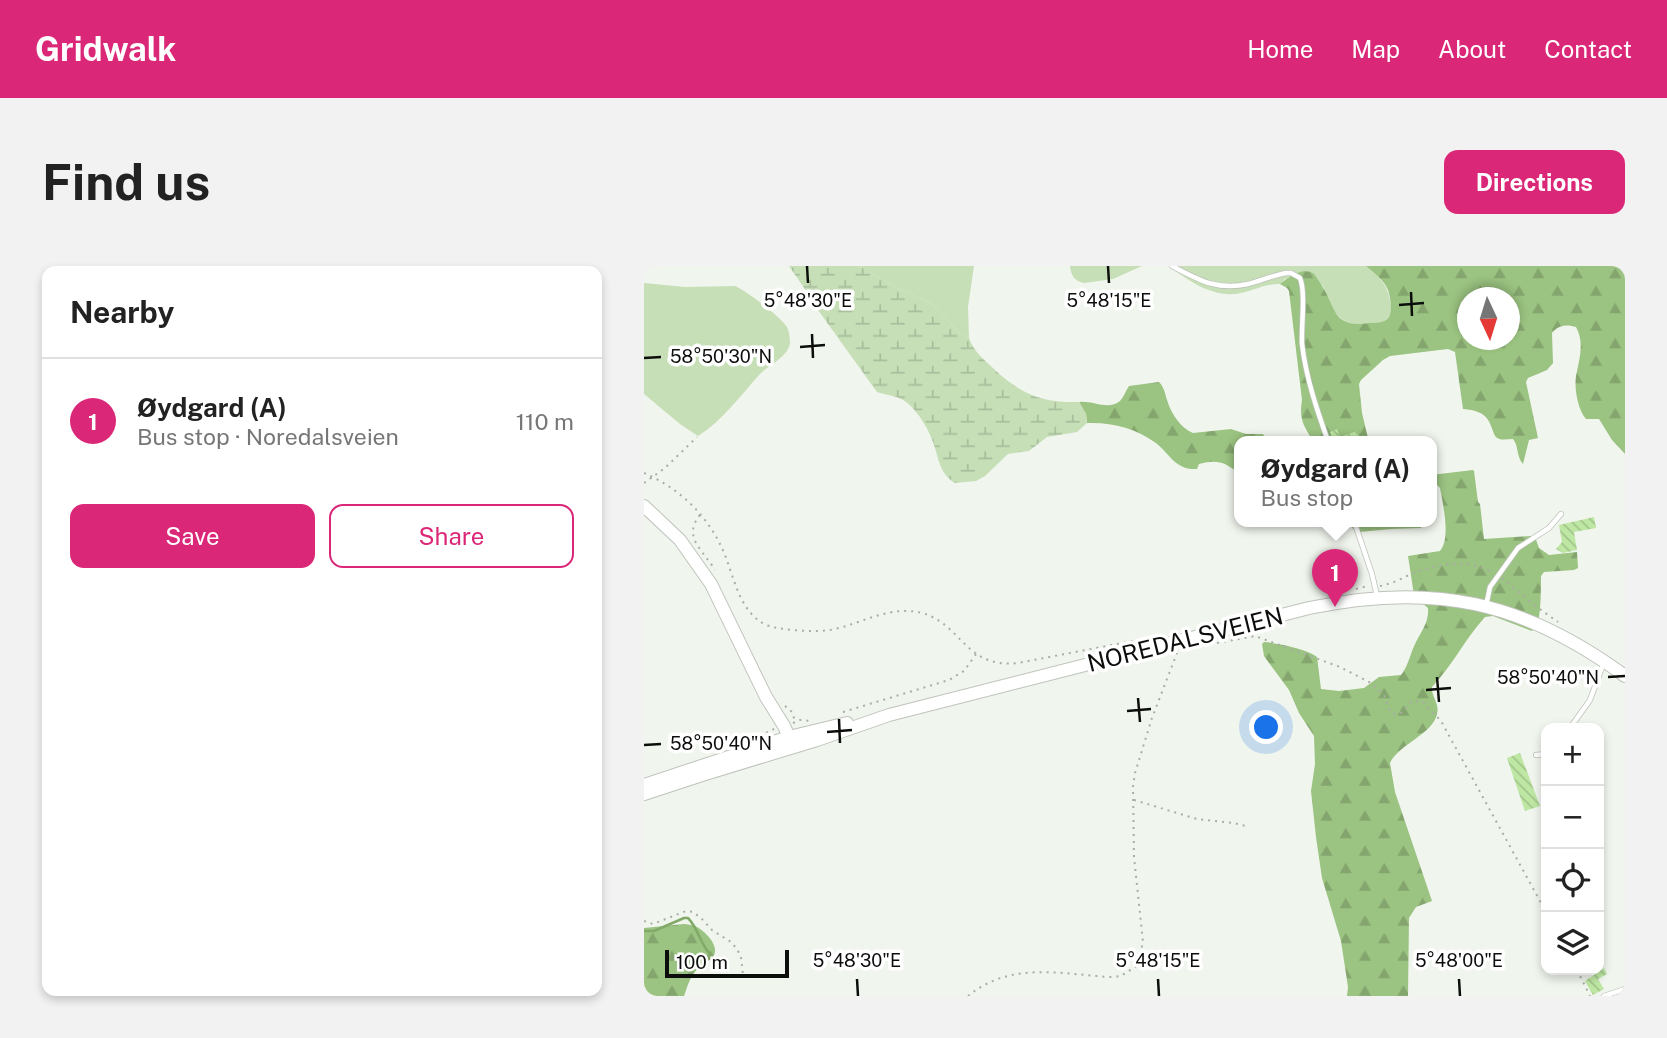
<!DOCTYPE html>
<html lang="en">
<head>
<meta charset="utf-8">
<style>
	:root { --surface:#fff; --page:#f2f2f2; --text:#222; --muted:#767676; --line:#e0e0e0; --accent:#db2777 }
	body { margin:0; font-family:"Public Sans",sans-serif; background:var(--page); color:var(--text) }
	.controls { position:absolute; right:21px; bottom:21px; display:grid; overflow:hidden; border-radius:14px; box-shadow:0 4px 10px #0003 }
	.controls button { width:63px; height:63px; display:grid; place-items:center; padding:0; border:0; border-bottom:2px solid var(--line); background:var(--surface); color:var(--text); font:35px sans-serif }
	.compass { position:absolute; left:813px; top:21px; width:63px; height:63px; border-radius:50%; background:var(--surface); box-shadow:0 4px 10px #0003; rotate:176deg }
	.scale { position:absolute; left:21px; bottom:18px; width:124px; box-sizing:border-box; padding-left:7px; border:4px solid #0c0e0b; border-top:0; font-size:19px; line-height:24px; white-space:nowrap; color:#0c0e0b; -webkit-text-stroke:5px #fff; paint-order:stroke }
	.you { position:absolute; left:623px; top:462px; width:24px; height:24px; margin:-18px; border:5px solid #fff; border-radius:50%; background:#1a73e8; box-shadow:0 0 0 10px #1a73e833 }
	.badge { display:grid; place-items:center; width:46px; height:46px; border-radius:50%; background:var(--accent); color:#fff; font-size:23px; font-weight:700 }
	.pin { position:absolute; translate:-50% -58px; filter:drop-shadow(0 2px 4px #0008) }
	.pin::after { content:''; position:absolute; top:37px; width:24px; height:21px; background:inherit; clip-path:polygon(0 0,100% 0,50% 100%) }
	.popup { position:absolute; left:590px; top:170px; width:203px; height:91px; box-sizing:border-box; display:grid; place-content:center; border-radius:14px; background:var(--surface); filter:drop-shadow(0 2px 5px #0005); font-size:23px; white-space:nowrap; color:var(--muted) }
	.popup b { font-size:26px; color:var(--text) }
	.popup::after { content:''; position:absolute; left:50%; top:100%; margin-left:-14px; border:14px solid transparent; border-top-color:var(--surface) }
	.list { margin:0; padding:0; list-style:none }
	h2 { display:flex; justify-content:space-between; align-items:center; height:91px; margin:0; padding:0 28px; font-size:30px }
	h2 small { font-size:23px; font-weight:400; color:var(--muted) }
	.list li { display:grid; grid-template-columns:46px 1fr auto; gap:21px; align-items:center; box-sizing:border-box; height:126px; padding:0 28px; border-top:2px solid var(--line) }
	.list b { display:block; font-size:26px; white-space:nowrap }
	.list p { margin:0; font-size:23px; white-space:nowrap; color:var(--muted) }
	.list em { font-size:23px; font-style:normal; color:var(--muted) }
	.actions { display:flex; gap:14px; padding:21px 28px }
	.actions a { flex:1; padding:16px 0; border:2px solid var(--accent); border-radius:14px; text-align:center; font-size:24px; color:var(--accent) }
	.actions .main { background:var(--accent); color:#fff }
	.icon { flex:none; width:38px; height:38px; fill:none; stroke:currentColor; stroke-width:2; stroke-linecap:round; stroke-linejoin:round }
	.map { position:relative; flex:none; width:981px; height:730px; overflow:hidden; border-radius:14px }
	header { display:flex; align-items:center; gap:42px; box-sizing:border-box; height:98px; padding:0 35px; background:var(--accent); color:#fff }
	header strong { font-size:33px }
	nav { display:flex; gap:38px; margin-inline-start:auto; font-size:24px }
	.intro { display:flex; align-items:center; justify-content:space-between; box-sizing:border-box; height:168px; padding:0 42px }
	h1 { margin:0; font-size:49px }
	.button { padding:18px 32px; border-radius:14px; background:var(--accent); color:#fff; font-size:24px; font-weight:700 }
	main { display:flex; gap:42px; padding:0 42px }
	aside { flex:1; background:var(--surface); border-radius:14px; box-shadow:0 4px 10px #0003 }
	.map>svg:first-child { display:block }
</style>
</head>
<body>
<header>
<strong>Gridwalk</strong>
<nav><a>Home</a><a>Map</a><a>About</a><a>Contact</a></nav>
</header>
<div class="intro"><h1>Find us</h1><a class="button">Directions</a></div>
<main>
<aside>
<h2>Nearby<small></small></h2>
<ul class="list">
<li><span class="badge">1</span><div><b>Øydgard (A)</b><p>Bus stop · Noredalsveien</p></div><em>110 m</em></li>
</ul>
<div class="actions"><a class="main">Save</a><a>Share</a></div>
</aside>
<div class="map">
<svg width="981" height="730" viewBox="0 0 981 730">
	<defs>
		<pattern id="forest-firs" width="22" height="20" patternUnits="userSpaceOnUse" patternTransform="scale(1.75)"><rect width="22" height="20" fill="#9bc381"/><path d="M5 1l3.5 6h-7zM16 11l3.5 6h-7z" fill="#84a66e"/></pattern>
		<pattern id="wetland-marsh" width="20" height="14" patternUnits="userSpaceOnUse" patternTransform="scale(1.75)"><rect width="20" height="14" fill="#c6dfb7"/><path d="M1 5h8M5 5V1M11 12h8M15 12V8" fill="none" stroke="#a9be9c"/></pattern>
		<pattern id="building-back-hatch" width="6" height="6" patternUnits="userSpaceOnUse" patternTransform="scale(1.75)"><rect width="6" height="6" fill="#bee7a3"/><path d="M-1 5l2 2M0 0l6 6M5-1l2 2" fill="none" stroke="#a2c58b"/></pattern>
	</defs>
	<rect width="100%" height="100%" fill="#f0f5ed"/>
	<path fill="#c6dfb7" d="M215 0H330L324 41 325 72 316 67 288 38 252 21Z
		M426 0H498L469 13 440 17C430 15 427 9 426 0Z
		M525 0H722C735 11 743 17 746 35 747 40 749 47 745 51 740 57 731 57 724 58 714 59 706 59 698 53 687 45 683 32 679 20L641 13 636 18C619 18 612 24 597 27 571 33 544 15 525 0Z
		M0 17 41 21 91 20C103 25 135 50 143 61 145 65 146 72 146 77 144 91 125 99 116 108 96 130 79 154 54 170L36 158 0 128Z"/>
	<path fill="url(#forest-firs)" fill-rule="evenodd" d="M722 0H981V188L968 174 955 153H942C934 144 930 123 932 110 935 94 941 77 932 61 923 58 914 59 908 67L909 97 903 104 884 112 882 116 894 172 885 174 879 198C872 190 875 180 869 173 863 173 856 175 852 171 850 169 848 162 847 160 843 147 832 144 819 143L811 86 804 83 746 90 739 94 717 114 715 118 718 147 724 172C731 177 740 171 748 175H669C659 159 655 153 658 134L645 25 643 22 636 18C644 12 659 0 670 8 670 8 676 16 676 17 692 39 687 63 725 57 731 57 741 57 745 51 749 45 746 30 744 24 740 14 730 7 722 0ZM824 32H866V74H824Z
		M515 116C521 122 521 129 524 137 528 149 538 163 549 167L587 163 602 168H619L623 175H595V207C580 196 574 193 555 198L553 203C531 204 527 189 512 177 491 162 468 156 443 157L442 148 435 136C449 134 464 145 476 135 480 131 482 124 485 120Z
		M829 204 830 205 834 236 836 238 840 273 887 270 891 271 895 282 905 289 933 286 934 302 930 304 900 306 897 310C897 320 897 346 894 355 893 359 890 362 888 365L849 350 841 351C821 373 808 400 788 421 787 430 796 438 793 448 789 468 755 478 746 497L751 526 788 635 772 641 765 652 764 730H703L704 721 697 675 678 612 672 571 667 525 671 498 670 470 655 447 645 424 620 390 618 378 620 376C633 377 663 383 673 391L677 423 695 425 720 422 735 411 757 409C765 399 766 387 772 376 778 364 785 356 784 342L772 332 770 329 764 290 796 285C807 272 799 239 796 222L793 219H787V209Z
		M704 255H777V262L747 263 715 266 709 263Z
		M40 658C43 658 48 659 51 660 60 664 77 680 69 691 66 695 59 697 56 701 46 709 44 719 40 730H0V662Z"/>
	<path fill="url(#wetland-marsh)" d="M145 0H215L252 21 288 38 316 67 325 72C329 84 339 93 349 102 376 128 398 137 435 136L442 148 443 157 433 166 403 171 385 185 364 188 341 210 332 215 311 217C296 208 295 194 290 179 285 163 273 143 259 134 250 129 241 129 233 126L174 44 167 32Z"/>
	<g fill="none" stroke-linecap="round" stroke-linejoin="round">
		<path stroke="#82a968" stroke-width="2.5" d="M0 665H10L40 652H44C55 663 56 679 67 689"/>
	</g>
	<path fill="url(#building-back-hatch)" d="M693 163 696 171 713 165 716 172 709 175H689L686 166Z
		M950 251 952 262 930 266 933 284 919 287 912 283 918 276 915 259Z
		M876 487 896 540 881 545 863 492Z
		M960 702 963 708 954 713 960 723 949 729 941 715Z"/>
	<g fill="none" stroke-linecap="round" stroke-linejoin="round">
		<g stroke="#bec3bb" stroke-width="6">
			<path id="lane" d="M528 0C555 14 573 25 604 18 617 15 629 9 643 7H647L656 12C662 27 657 60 658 78 662 112 673 144 684 175
				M710 255 728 308 733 330
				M842 340 846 321 874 282 905 262 917 248
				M926 462 946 434 960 396
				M892 489 902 488
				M960 730 981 723"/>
		</g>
		<g stroke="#bec3bb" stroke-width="14">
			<path id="secondary" d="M0 240 36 274 67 318 122 431 140 460 145 471 143 483
				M0 519 145 471 203 457
				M0 528 61 508 173 474 245 449 665 342C788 316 879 335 981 410"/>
		</g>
		<path stroke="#a9ada6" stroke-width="2" stroke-dasharray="2 5" stroke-linecap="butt" d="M0 207C33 221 60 246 76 278 90 305 92 344 122 359 131 362 139 363 148 364 163 365 177 366 191 363 221 356 247 339 278 347 318 358 321 403 374 397L499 373
			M0 217 21 202 53 171
			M56 249C38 271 59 284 71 304
			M858 312 890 339 914 356
			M736 320C747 318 757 313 767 308 794 298 821 292 848 306
			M712 323 724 320
			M573 377 611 370 696 401 727 417 740 429 745 443 750 448 757 447 767 436 778 435 797 455 902 646
			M141 440 148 446 151 455
			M199 446 305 414 320 405 332 388
			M149 457 156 454 167 455
			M116 470 130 463
			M490 534 553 553 590 557 605 561
			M0 655 9 658 42 645 49 646 57 652 68 664 87 676 93 683 97 691 99 709
			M933 704 946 730
			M324 730C367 695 415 708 466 711L477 710 491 701 495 692 499 676 490 591 489 521 491 507 508 452 533 387"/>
		<use href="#lane" stroke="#fff" stroke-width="4.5"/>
		<use href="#secondary" stroke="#fff" stroke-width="12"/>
	</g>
	<path fill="none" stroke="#0c0e0b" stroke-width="2.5" d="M163 0 164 17M464 0 465 17M767 26 768 50M755 39 780 37M168 68 169 92M156 81 181 79M0 92 17 91M793 411 795 436M964 411 981 410M782 424 807 422M494 432 496 456M483 445 507 443M195 453 196 477M183 466 208 464M0 479 17 478M213 713 214 730M514 713 515 730M815 713 816 730"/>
	<g text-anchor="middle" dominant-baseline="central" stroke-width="7" stroke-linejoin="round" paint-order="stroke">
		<g font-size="24" fill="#0c0e0b" stroke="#fff">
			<text transform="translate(541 373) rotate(-14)">NOREDALSVEIEN</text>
		</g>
	</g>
	<g font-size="18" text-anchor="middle" fill="#0c0e0b" stroke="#fff" stroke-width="7" stroke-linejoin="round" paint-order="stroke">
		<text x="164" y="41">5°48'30"E</text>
		<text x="465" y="41">5°48'15"E</text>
		<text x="77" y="97">58°50'30"N</text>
		<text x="904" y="418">58°50'40"N</text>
		<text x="77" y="484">58°50'40"N</text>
		<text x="213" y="701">5°48'30"E</text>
		<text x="514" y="701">5°48'15"E</text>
		<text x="815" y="701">5°48'00"E</text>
	</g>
</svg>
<div class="controls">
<button>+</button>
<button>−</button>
<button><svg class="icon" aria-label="locate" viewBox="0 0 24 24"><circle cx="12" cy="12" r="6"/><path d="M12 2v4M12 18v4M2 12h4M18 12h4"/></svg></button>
<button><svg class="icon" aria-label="layers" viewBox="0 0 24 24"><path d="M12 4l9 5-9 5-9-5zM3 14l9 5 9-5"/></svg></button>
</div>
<svg class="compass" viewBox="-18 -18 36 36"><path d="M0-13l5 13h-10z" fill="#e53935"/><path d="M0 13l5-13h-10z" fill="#767676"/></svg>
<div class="scale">100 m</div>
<div class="you"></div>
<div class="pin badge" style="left:691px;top:341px">1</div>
<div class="popup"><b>Øydgard (A)</b>Bus stop</div>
</div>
</main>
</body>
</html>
